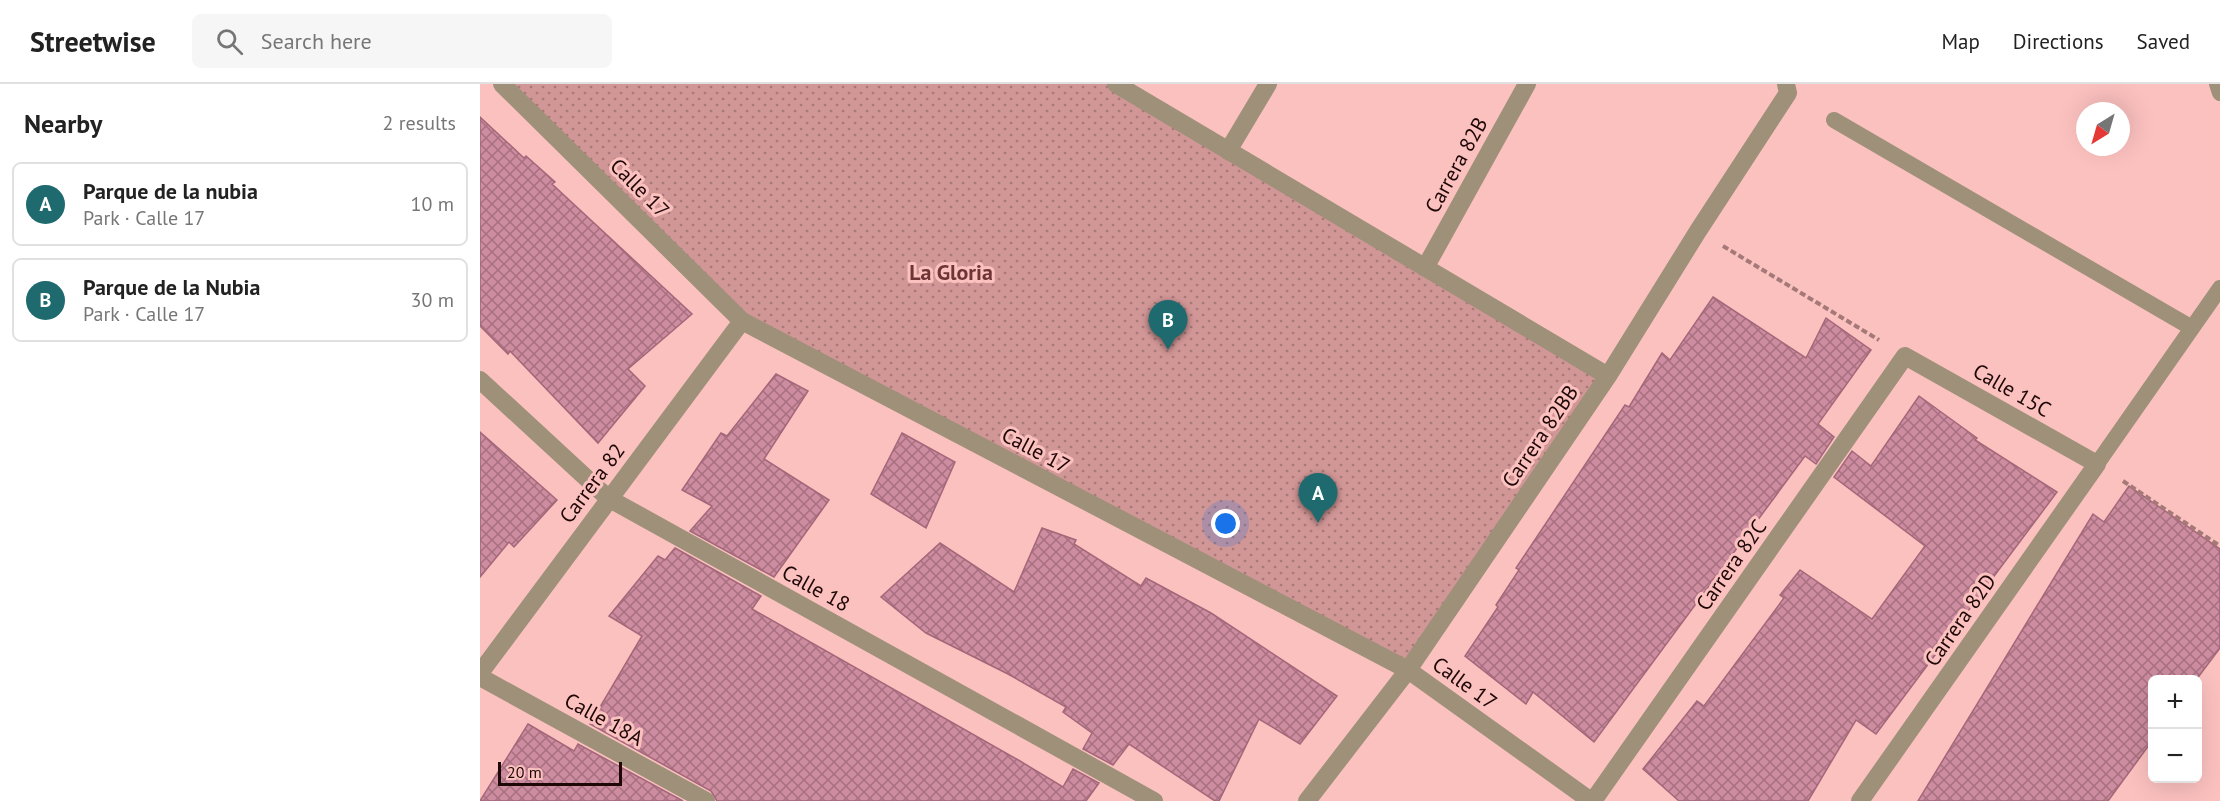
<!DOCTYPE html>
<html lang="en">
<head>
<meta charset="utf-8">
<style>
	:root { --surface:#fff; --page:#f6f6f6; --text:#222; --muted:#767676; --line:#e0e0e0; --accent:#1e6a6e }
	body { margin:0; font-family:"PT Sans",sans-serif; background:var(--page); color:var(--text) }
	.controls { position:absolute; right:18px; bottom:18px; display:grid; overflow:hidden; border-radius:9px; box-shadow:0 6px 24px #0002 }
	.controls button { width:54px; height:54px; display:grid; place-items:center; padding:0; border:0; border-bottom:2px solid var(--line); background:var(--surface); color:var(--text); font:30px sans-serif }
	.compass { position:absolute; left:1596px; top:18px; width:54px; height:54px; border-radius:50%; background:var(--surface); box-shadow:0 6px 24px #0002; rotate:217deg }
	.scale { position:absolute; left:18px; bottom:15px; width:124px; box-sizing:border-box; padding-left:6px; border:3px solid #1e0707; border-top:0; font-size:16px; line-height:21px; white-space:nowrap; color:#1e0707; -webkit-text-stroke:4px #fbc1bf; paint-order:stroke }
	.you { position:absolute; left:746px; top:440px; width:21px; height:21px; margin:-15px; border:4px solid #fff; border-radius:50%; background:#1a73e8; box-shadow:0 0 0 9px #1a73e833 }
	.badge { display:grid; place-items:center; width:39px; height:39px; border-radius:50%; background:var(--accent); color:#fff; font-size:20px; font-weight:700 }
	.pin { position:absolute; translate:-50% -50px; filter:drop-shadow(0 2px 3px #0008) }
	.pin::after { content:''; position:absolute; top:32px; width:21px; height:18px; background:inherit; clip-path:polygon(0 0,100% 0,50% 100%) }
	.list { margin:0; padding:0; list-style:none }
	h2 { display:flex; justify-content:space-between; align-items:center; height:78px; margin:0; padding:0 24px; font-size:26px }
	h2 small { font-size:20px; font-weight:400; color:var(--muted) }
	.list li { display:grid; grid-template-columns:39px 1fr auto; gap:18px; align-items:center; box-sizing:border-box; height:84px; margin:0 12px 12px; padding:0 12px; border:2px solid var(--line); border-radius:9px }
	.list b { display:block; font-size:22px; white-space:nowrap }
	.list p { margin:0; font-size:20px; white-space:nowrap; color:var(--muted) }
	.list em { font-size:20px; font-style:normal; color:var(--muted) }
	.icon { flex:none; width:33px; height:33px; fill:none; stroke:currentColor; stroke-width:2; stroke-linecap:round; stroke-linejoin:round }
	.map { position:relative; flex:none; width:1740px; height:717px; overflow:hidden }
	header { display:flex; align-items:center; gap:36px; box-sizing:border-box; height:84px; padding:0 30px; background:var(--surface); border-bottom:2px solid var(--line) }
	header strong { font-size:28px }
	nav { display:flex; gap:33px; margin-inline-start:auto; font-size:21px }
	.search { width:420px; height:54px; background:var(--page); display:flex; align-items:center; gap:15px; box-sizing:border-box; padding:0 21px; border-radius:9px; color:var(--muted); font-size:22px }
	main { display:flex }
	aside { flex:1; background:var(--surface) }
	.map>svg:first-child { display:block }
</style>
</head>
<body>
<header>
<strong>Streetwise</strong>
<div class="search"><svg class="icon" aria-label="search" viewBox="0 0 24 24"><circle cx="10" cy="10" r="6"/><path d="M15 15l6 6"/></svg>Search here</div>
<nav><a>Map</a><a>Directions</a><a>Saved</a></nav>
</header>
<main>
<aside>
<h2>Nearby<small>2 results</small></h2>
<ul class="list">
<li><span class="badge">A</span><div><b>Parque de la nubia</b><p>Park · Calle 17</p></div><em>10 m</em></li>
<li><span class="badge">B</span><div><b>Parque de la Nubia</b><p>Park · Calle 17</p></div><em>30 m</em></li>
</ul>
</aside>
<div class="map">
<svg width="1740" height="717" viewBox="0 0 1740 717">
	<defs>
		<pattern id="grass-dots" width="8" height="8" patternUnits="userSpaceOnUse" patternTransform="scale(1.5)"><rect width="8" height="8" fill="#d19696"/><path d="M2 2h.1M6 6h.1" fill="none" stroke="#a97878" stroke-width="1.8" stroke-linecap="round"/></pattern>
		<pattern id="building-cross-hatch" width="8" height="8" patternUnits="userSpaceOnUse" patternTransform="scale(1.5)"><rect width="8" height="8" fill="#cd8c9f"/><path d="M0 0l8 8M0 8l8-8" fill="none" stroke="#a67080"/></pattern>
	</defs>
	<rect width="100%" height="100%" fill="#fbc1bf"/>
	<path fill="url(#grass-dots)" d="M22 0H636L1128 292 928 586 262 237Z"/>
	<path fill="url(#building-cross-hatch)" stroke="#a46679" stroke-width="1.5" d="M0 33 44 74 46 72 75 98 72 100 212 230 148 285 165 302 118 359 30 267 28 270 0 242Z
		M1233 213 1326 274 1346 234 1391 266 1338 340 1354 353 1336 380 1325 372 1114 658 1053 608 1046 620 985 572 1018 523 1016 521 1039 486 1036 484 1145 321 1149 323 1182 269 1190 276Z
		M296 290 328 307 284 375 349 416 294 493 210 447 232 422 202 406 241 349 247 352Z
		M1439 312 1497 354 1495 356 1577 408 1396 650 1376 636 1328 717H1199L1163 685 1217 617 1224 622 1304 514 1300 511 1320 486 1392 535 1445 462 1354 393 1372 367 1391 382Z
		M0 348 77 416 34 463 29 458 0 493Z
		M422 349 475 378 446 444 391 410Z
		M1649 402 1740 465V564L1716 596H1672V657L1628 717H1438L1613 430 1624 438Z
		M562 444 596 456 594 460 661 502 666 494 731 529 857 612 820 660 779 635 739 717H735L649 660 633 681 603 665 612 649 583 628 586 623 528 590 446 549 401 513 460 459 534 508Z
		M195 464 281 512 272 525 540 677 583 703 593 685 619 699 606 717H237L231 707 110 640 162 552 129 532 178 472 185 476Z
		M48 640 94 667 98 660 203 717H0Z"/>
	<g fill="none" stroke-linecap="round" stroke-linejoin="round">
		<path stroke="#a57978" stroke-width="4" stroke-dasharray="6 3" stroke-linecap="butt" d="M1243 162 1399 256
			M1643 397 1740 462"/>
		<path stroke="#9e9079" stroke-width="16" d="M1737 0 1740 9
			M1354 36 1712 244
			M1617 380 1740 204"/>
		<path stroke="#9e9079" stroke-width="18" d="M22 0 262 237 928 586 1111 717
			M636 0 1128 292
			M748 67 788 0
			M945 184 1047 0
			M0 296 128 414 674 717
			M0 589 262 237
			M0 593 226 717
			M827 717 928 586 1128 292 1218 147 1308 9 1306 0
			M1113 717 1425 272 1617 380 1380 717"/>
	</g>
	<g text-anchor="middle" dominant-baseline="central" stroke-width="6" stroke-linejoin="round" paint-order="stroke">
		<g font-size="21" fill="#1e0707" stroke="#fbc1bf">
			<text transform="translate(976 81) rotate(-61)">Carrera 82B</text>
			<text transform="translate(160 104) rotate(45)">Calle 17</text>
			<text transform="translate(1532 306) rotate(30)">Calle 15C</text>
			<text transform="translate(1060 352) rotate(-56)">Carrera 82BB</text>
			<text transform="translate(556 366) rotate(28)">Calle 17</text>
			<text transform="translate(112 399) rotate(-53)">Carrera 82</text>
			<text transform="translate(1251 481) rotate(-55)">Carrera 82C</text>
			<text transform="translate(336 504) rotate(29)">Calle 18</text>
			<text transform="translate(1480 536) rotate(-55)">Carrera 82D</text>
			<text transform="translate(985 599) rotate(36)">Calle 17</text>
			<text transform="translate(124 635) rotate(29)">Calle 18A</text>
		</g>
		<g font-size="22" font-weight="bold" fill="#6f3436" stroke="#fbc1bf">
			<text x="471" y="188">La Gloria</text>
		</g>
	</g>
</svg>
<div class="controls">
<button>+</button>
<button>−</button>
</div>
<svg class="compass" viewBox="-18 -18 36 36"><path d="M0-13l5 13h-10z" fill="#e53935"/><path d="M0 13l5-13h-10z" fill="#767676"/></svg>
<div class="scale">20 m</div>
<div class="you"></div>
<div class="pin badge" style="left:838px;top:439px">A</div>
<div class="pin badge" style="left:688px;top:266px">B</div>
</div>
</main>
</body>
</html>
